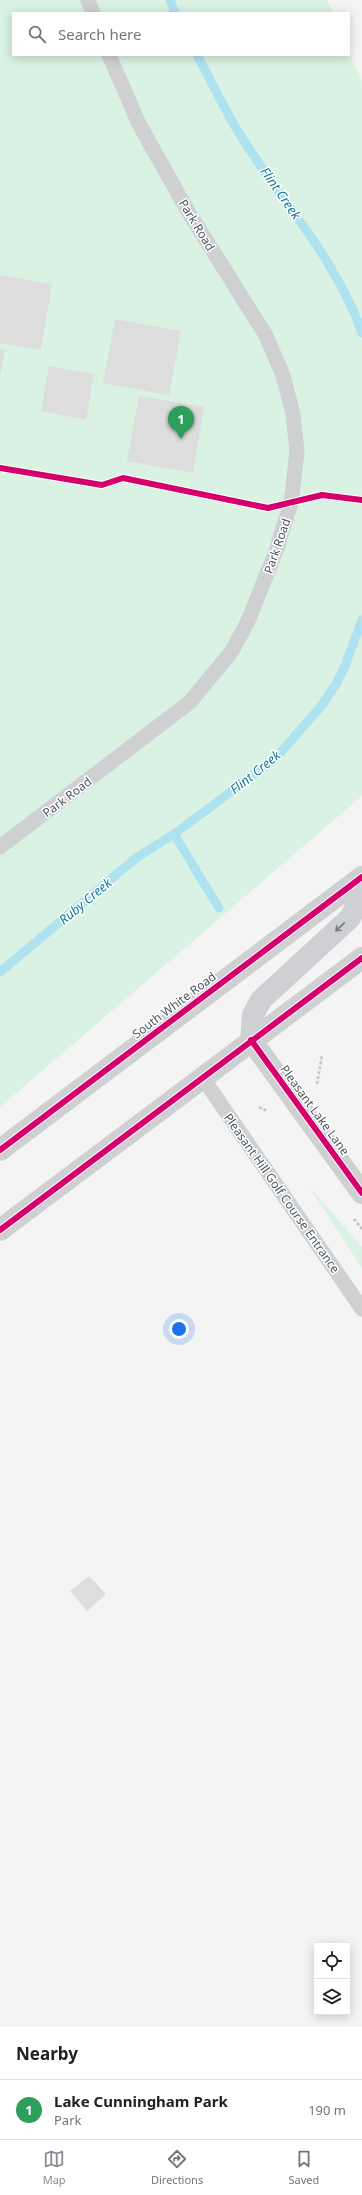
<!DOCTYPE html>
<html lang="en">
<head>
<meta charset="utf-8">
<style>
	:root { --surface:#fff; --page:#f6f6f6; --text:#202124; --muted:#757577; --line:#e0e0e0; --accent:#868d94 }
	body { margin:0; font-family:"Noto Sans",sans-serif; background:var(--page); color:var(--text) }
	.controls { position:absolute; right:12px; bottom:12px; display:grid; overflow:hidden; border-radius:0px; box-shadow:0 2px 10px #0003 }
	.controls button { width:36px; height:36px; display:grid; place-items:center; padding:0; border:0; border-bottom:1px solid var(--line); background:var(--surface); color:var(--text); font:20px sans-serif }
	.you { position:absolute; left:179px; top:1329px; width:14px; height:14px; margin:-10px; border:3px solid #fff; border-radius:50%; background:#1a73e8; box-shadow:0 0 0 6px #1a73e833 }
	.badge { display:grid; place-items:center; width:26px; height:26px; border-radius:50%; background:var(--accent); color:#fff; font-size:13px; font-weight:700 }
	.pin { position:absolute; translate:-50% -33px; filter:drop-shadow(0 1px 2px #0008) }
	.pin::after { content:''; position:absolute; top:21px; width:14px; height:12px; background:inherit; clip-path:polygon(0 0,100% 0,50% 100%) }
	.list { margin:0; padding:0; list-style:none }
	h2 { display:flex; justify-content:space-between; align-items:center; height:52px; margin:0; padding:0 16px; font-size:17px }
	h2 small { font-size:13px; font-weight:400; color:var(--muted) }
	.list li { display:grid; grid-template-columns:26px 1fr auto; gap:12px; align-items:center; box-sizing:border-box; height:60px; padding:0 16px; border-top:1px solid var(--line) }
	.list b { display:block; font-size:15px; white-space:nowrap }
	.list p { margin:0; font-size:13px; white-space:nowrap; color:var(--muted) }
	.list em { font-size:13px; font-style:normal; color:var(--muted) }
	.icon { flex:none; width:22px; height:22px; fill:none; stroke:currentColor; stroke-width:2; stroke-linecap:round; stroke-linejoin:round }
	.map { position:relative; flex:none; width:362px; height:2027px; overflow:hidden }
	.search { position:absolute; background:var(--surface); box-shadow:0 2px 10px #0003; left:12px; right:12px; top:12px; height:44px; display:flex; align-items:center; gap:10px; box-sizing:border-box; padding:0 14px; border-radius:0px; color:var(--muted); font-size:15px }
	.sheet { height:112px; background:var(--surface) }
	nav { display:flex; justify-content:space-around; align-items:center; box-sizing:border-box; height:56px; border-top:1px solid var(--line); background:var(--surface); font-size:11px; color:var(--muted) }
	nav a { display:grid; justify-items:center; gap:2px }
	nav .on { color:var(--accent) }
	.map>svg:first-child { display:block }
</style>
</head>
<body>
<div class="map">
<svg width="362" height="2027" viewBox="0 0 362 2027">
	<rect width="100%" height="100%" fill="#f4f4f4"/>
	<path fill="#d9f2e3" d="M0 0H327L333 13H13V55H349V51L362 81V796L0 1107Z
		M308 1185 362 1247V1268Z"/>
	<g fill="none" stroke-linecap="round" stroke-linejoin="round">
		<path stroke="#aee2f0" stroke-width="9" d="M170 0 175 13
			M197 55C213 83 226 114 244 141 284 204 337 261 362 333
			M219 908 174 834 275 759 322 705 336 684 345 666 362 620
			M0 972 136 858 174 834"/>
	</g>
	<path fill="#ddddde" d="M0 275 52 284 41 350 0 343Z
		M115 319 181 331 169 395 103 383Z
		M0 349 5 350 1 374H0Z
		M49 366 94 374 86 420 41 411Z
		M139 396 204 407 193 473 127 461Z
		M89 1576 106 1594 87 1611 70 1591Z"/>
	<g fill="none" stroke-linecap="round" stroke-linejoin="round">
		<path stroke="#bcc7c4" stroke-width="2.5" stroke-dasharray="3 2" stroke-linecap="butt" d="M317 1084 322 1055
			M259 1107 267 1111
			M354 1219 362 1229"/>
		<path stroke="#ced0d2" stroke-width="15" d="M88 0 93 13
			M0 847 190 702 232 651 248 621 276 551 291 503 297 451 293 414 283 375 265 334 189 213 139 124 109 55
			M202 1077 362 1309"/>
		<path stroke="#ced0d2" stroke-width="22" d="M251 1040 362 1193"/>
		<path stroke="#ced0d4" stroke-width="22" d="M251 1040 253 1015 261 1000 350 918 362 895
			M0 1150 362 877
			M0 1230 362 958"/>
		<g stroke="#fff" stroke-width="8">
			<path id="cycleway" d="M0 468 102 485 123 478 268 508 322 495 362 500
				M251 1040 362 1193
				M0 1150 362 877
				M0 1230 362 958"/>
		</g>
		<use href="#cycleway" stroke="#d6006c" stroke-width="6"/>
	</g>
	<defs><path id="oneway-shaft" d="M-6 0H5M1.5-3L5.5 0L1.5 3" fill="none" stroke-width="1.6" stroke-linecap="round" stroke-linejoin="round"/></defs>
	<use stroke="#727b84" href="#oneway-shaft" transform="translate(340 927) rotate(137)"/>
	<g text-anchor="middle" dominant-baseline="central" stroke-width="3" stroke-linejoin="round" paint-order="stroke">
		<g font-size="12" fill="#4a5661" stroke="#fff">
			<text transform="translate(197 225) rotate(59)">Park Road</text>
			<text transform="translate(277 546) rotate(-71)">Park Road</text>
			<text transform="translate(67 797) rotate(-37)">Park Road</text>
			<text transform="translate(174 1005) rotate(-37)">South White Road</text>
			<text transform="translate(315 1110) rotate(54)">Pleasant Lake Lane</text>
			<text transform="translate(282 1193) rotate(55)">Pleasant Hill Golf Course Entrance</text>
		</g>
		<g font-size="13" font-style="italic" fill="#0c7c9b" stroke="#fff">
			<text transform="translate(281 193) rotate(55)">Flint Creek</text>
			<text transform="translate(255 772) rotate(-39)">Flint Creek</text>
			<text transform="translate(85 901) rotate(-40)">Ruby Creek</text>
		</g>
	</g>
</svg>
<div class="controls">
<button><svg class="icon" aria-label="locate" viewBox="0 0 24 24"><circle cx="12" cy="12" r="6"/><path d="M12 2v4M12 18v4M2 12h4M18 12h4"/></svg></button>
<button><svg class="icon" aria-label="layers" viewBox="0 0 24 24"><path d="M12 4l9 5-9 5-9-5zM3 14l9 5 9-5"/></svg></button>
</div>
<div class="you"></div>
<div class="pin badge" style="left:181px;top:439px;background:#2e9e5b">1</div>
<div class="search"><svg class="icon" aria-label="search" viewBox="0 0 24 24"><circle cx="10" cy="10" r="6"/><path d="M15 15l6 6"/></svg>Search here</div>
</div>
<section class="sheet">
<h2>Nearby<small></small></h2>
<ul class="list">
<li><span class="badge" style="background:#2e9e5b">1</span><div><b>Lake Cunningham Park</b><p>Park</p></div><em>190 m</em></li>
</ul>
</section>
<nav>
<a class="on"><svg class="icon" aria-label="map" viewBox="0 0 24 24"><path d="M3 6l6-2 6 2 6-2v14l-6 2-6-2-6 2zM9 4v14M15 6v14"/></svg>Map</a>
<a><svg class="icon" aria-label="directions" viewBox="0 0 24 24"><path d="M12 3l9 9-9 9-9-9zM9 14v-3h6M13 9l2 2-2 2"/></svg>Directions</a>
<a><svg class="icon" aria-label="saved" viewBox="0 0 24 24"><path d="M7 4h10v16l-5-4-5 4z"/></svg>Saved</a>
</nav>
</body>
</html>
